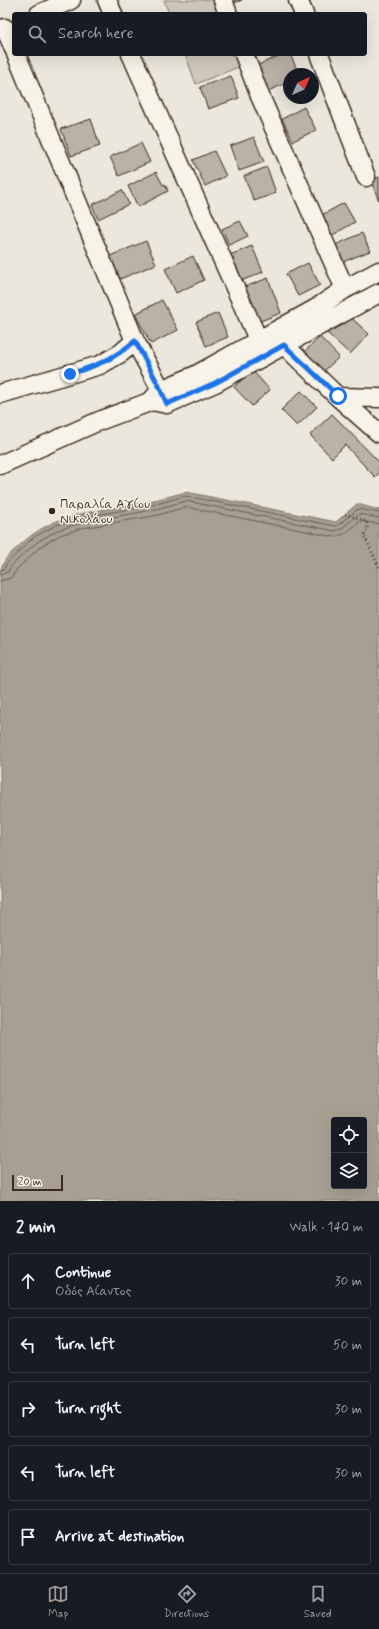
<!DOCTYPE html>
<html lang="en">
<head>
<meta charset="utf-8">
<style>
	:root { --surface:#171b24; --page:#242831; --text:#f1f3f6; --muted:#9ea1a6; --line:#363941; --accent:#9f9995 }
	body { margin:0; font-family:Mynerve,sans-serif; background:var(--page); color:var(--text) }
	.controls { position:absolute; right:12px; bottom:12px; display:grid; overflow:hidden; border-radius:4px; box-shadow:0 4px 16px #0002 }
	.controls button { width:36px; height:36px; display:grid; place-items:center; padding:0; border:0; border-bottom:1px solid var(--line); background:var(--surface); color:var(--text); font:20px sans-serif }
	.compass { position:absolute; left:283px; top:68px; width:36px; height:36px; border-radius:50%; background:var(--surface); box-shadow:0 4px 16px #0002; rotate:45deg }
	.scale { position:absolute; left:12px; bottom:10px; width:51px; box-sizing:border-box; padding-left:4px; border:2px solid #3b2a1e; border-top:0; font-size:11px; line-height:14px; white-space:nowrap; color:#3b2a1e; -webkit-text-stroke:3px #f7f3e8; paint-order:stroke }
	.stop { position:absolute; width:12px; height:12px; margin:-9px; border:3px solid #1a73e8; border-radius:50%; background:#fff }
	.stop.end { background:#1a73e8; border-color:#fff; box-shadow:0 1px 4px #0008 }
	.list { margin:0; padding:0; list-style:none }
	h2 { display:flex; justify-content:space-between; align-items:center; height:52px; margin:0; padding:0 16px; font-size:17px }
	h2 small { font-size:13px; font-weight:400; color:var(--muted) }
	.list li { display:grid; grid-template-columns:26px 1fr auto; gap:12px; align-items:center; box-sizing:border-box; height:56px; margin:0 8px 8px; padding:0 8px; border:1px solid var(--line); border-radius:4px }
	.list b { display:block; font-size:15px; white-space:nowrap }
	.list p { margin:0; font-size:13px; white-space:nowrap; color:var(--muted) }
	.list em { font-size:13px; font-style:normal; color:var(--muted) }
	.icon { flex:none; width:22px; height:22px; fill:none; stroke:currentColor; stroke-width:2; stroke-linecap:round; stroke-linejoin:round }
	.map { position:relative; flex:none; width:379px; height:1201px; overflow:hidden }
	.search { position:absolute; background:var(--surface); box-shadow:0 4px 16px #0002; left:12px; right:12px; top:12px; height:44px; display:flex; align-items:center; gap:10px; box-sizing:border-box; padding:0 14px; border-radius:4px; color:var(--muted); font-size:15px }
	.sheet { height:372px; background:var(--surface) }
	nav { display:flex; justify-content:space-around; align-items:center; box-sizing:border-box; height:56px; border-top:1px solid var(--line); background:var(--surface); font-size:11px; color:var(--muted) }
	nav a { display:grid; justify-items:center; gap:2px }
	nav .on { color:var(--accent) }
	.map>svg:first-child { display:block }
</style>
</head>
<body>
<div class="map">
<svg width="379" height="1201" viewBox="0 0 379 1201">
	<rect width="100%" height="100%" fill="#ece7dc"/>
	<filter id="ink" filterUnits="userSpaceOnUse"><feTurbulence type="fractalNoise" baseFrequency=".025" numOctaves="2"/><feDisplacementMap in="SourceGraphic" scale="8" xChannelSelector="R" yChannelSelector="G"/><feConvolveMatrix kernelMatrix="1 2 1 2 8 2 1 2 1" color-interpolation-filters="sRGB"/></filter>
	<g filter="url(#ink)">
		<path fill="#cec8bc" stroke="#84796d" d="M164 0H214L220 14H169Z
			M185 54H236L241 66 196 84Z"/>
		<path fill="#a89f93" stroke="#7c7064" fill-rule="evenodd" d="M186 492 336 522 357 504 379 510V1201H0V573C4 558 8 556 19 546 54 513 85 514 129 505 148 502 167 497 186 492ZM334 1120H364V1186H334Z"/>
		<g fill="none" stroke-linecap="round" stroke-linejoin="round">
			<path stroke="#67594d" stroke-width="1" d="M0 570 4 569 7 563 34 537 56 525 80 518 152 505 186 496 335 526 338 525 358 509 379 513
				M0 575 8 572 11 566 37 542 58 530 81 523 152 510 186 501 335 531 341 529 359 514 379 518
				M0 581 11 578 17 569 41 546 60 535 82 528 154 516 186 507 335 537 344 534 361 521 379 524"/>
		</g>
		<path fill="#bab2a7" stroke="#3b2a1e" d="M227 0H242L229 5Z
			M283 54H290L299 74H289V82L268 91 256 66Z
			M231 76 239 98 208 109 200 87Z
			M304 107 316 130 293 141 282 119Z
			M91 119 100 146 71 156 61 129Z
			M254 137 264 162 239 171 230 146Z
			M141 143 150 162 119 176 110 157Z
			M214 151 226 176 205 186 193 160Z
			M267 167 276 193 254 201 244 176Z
			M156 172 163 185 165 184 168 191 138 207 128 186Z
			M379 177V201L371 181Z
			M122 190 129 204 98 219 92 205Z
			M344 203 355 222 331 236 320 216Z
			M240 221 248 236 229 245 222 229Z
			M362 233 370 251 340 263 333 246Z
			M146 241 156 264 120 279 110 256Z
			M252 246 263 272 236 283 225 257Z
			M193 256 204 280 176 293 165 269Z
			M308 263 320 285 298 296 286 274Z
			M268 278 281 313 258 322 245 287Z
			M162 300 178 330 151 344 135 314Z
			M218 313 228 337 206 346 196 322Z
			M346 313 369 334 350 354 327 333Z
			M320 337 339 357 323 372 304 352Z
			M252 370 270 390 252 406 234 387Z
			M301 391 317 407 297 426 281 410Z
			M332 414 379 462V473L375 477 345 445 332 458 310 435Z"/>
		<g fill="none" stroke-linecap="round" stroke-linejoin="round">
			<g stroke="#3b2a1e" stroke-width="21">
				<path id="minor" d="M107 0 113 14
					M223 0 228 14
					M298 0 304 14
					M39 14 71 0
					M5 28 14 49
					M16 54 135 341 158 384 167 404
					M131 54 265 355
					M244 54 260 96 345 289
					M319 54 366 177
					M284 345 338 397 379 398
					M0 394 100 365 121 353 135 341
					M338 397 379 433
					M153 399 161 390 194 376 315 309 345 289 379 271
					M0 465 99 421 152 401 167 404 215 383 379 293"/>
			</g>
			<path stroke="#3b2a1e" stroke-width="2.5" stroke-dasharray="1 3" stroke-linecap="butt" d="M345 514 366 521 368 529 364 535 379 567"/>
			<use href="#minor" stroke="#f7f3e8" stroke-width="18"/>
		</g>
	</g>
	<g fill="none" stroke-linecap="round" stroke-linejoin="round" filter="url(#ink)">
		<path stroke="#1a73e8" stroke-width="5" d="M70 374C98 365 112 360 135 341L158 384 167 404 215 383 284 345 338 396"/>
	</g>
	<circle fill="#3b2a1e" stroke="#f7f3e8" stroke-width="1.5" cx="52" cy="511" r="4"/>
	<g text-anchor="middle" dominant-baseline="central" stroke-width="3" stroke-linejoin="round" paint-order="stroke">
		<g font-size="13" fill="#3b2a1e" stroke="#f7f3e8" text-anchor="start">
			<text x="60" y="504">Παραλία Αγίου<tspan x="60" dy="15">Νικολάου</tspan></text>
		</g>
	</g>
</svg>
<div class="controls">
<button><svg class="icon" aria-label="locate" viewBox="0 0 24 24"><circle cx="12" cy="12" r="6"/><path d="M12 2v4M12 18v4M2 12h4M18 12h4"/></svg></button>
<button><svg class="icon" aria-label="layers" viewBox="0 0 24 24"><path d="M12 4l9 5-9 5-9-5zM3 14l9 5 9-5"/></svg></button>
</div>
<svg class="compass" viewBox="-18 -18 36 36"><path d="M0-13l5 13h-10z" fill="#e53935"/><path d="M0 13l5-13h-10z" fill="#9ea1a6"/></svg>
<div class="scale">20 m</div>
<div class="stop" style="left:338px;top:396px"></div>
<div class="stop end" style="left:70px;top:374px"></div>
<div class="search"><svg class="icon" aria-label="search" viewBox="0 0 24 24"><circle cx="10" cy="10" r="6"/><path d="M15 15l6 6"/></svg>Search here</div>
</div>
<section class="sheet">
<h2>2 min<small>Walk · 140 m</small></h2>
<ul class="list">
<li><svg class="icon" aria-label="ahead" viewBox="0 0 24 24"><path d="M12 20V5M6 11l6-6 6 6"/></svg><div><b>Continue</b><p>Οδός Αίαντος</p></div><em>30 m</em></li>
<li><svg class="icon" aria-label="left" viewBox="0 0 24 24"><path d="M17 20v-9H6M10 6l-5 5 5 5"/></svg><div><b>Turn left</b></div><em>50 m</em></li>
<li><svg class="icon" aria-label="right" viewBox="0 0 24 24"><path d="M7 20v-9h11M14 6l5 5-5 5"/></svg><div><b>Turn right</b></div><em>30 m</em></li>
<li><svg class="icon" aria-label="left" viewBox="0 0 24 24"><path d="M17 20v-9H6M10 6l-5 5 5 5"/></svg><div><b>Turn left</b></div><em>30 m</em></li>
<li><svg class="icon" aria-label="arrive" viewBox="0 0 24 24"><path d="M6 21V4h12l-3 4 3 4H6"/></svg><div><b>Arrive at destination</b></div></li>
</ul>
</section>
<nav>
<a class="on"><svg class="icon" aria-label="map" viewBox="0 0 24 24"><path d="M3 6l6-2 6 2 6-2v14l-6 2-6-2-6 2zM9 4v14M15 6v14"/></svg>Map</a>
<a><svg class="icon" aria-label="directions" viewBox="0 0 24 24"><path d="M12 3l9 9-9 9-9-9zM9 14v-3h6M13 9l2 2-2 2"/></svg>Directions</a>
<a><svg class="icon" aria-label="saved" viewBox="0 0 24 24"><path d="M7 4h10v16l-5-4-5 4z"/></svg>Saved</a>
</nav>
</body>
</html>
